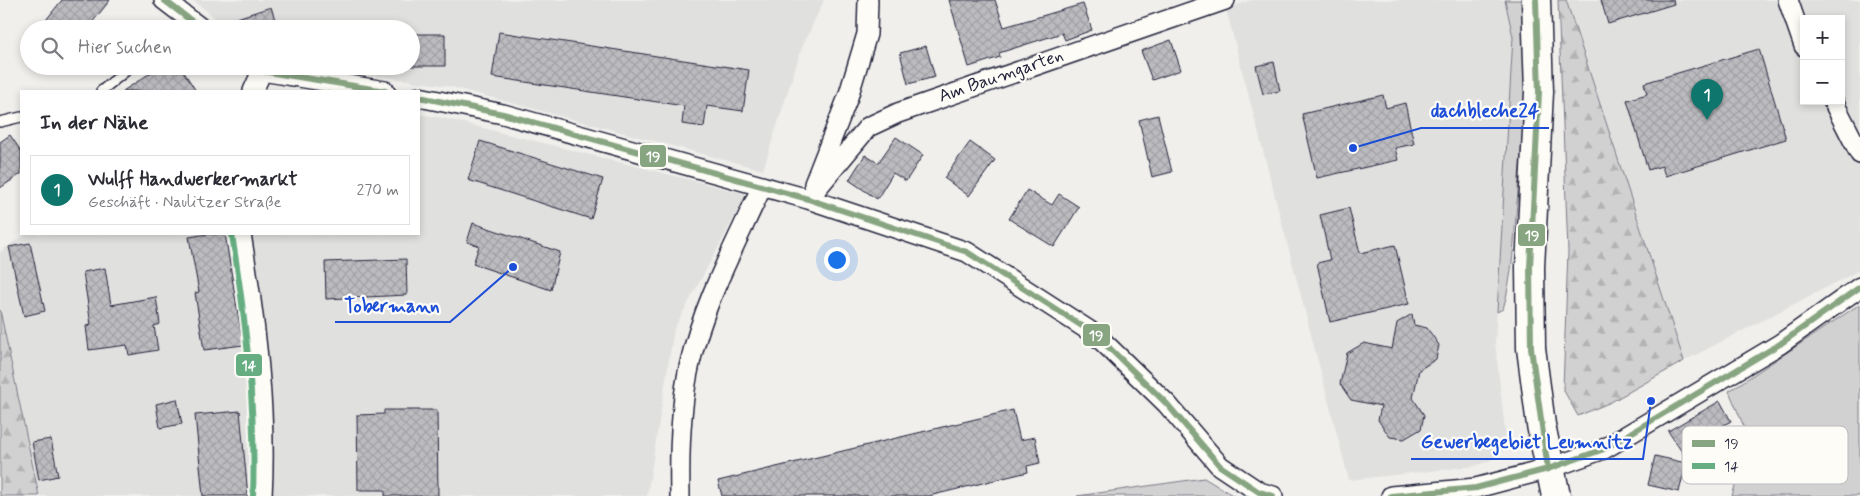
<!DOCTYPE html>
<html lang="de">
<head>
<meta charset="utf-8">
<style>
	:root { --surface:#fff; --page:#f2f2f3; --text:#2b2b33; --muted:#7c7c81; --line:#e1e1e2; --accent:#0f766e }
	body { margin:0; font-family:Mynerve,sans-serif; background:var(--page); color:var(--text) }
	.controls { position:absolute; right:15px; top:15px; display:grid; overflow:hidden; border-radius:0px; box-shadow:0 2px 8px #0003 }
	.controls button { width:45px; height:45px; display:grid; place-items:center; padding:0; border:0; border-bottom:1px solid var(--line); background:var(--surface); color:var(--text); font:25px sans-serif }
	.you { position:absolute; left:836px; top:259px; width:18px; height:18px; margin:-12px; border:4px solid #fff; border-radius:50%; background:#1a73e8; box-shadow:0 0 0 8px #1a73e833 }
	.badge { display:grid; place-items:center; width:32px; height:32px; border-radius:50%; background:var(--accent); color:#fff; font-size:16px; font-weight:700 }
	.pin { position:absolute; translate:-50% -41px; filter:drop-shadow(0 1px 2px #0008) }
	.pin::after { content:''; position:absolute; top:26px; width:18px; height:15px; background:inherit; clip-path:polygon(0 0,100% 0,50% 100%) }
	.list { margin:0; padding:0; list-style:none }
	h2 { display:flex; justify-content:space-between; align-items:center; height:65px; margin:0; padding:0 20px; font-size:21px }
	h2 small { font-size:16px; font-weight:400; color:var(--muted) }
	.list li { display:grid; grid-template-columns:32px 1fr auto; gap:15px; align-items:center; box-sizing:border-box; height:70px; margin:0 10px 10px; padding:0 10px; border:1px solid var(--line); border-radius:0px }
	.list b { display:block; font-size:19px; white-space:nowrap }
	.list p { margin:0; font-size:16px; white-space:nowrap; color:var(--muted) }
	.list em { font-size:16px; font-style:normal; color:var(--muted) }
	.icon { flex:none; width:28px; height:28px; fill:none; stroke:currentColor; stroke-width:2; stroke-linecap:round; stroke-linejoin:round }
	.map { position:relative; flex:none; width:1860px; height:496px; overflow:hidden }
	.search { position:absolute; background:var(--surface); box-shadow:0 2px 8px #0003; left:20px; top:20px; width:400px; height:55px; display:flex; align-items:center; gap:12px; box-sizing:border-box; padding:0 18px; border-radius:28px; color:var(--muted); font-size:19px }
	.panel { position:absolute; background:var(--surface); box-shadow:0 2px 8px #0003; left:20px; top:90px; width:400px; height:145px; border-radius:0px }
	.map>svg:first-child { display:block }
</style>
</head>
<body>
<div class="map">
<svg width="1860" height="496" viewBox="0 0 1860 496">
	<defs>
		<pattern id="forest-firs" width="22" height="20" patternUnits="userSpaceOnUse" patternTransform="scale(1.25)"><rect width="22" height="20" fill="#d2d1d1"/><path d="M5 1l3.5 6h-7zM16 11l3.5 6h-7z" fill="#b4b3b4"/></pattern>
		<pattern id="building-cross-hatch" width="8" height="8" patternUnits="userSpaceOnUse" patternTransform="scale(1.25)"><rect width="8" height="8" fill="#bcbcc0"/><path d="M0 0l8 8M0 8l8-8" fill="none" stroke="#a1a1a6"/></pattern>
	</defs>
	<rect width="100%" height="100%" fill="#f0efec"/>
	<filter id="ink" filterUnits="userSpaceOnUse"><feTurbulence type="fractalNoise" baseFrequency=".02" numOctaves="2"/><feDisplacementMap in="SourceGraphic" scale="10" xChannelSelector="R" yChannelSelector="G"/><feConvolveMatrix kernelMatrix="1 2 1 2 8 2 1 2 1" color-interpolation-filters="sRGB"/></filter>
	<g filter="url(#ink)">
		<path fill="#e0e0df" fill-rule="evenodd" d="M193 0H824L801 50 763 170 448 86 307 66H411V29H229Z
			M1251 0H1505L1513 37 1495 342 1506 439 1503 451 1491 460 1475 466 1349 480 1226 9Z
			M1566 0H1860V270L1684 361ZM1804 19H1841V101H1804Z
			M419 114 443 118 747 194 674 329 647 496H39L0 310V252L25 234H315L339 236V234H419Z"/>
		<path fill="#d2d1d1" stroke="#7a7a86" d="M1505 0H1525C1530 67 1522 136 1517 203 1514 238 1513 275 1503 309L1497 312 1513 37Z
			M1860 304V496H1732L1739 472 1745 429 1729 391Z
			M1204 478 1234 496H1077Z"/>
		<path fill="url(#forest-firs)" stroke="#7a7a86" d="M1558 0H1566L1684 361 1611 402 1578 416 1563 389 1568 251Z
			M0 310 39 496H0Z"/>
		<path fill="url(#building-cross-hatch)" stroke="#22223b" d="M62 0H110L87 29H57L46 20Z
			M949 0H995L1004 27 1083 4 1092 30 1065 40 1062 33 999 53 1000 57 969 67Z
			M1601 0H1673L1674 4 1608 24Z
			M271 7 278 29H216L215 25Z
			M499 32 749 70 743 111 707 106 704 127 682 124 684 106 492 77Z
			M411 34H445V66H411Z
			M1171 40 1181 70 1152 80 1141 51Z
			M926 46 935 77 908 84 900 53Z
			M1759 49 1786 139 1665 176 1662 166 1648 170 1627 100 1647 94 1644 83Z
			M1274 62 1280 91 1263 94 1256 66Z
			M161 66H180L196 91H123Z
			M1383 95 1386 108 1405 103 1414 144 1395 148 1398 160 1317 178 1302 114Z
			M1158 115 1172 172 1152 177 1139 120Z
			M10 135 21 151V174L0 188V142Z
			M896 137 923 155 906 181 893 173 877 199 849 180 865 155 878 163Z
			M480 141 603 179 591 219 468 180Z
			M970 142 995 160 969 196 944 178Z
			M1027 190 1052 205 1059 194 1079 207 1054 247 1009 219Z
			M1349 208 1360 253 1395 245 1409 304 1330 322 1317 263 1330 260 1320 215Z
			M473 223 560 252 551 290 473 264 479 246 467 242Z
			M208 234H225L243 345 204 350 195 293 199 292 189 237Z
			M30 243 45 311 24 316 9 247Z
			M406 259 407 295 326 299 325 262Z
			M105 268 111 305 156 297 160 324 154 326 158 350 129 355 127 345 89 350 86 326 91 325 83 272Z
			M1412 314 1414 325 1427 328 1439 345 1436 359 1419 370 1413 398 1424 415 1421 429 1404 439 1390 437 1378 420 1381 406 1351 400 1340 384 1347 353 1364 343 1392 349 1397 323Z
			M177 399 182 424 160 428 156 404Z
			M1720 401 1731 421 1697 440 1706 454 1690 464 1668 431Z
			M384 410H437L438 496H385V490H358L357 415 384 414Z
			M1013 410 1020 440 1035 437 1040 463 1027 466 1028 472 929 496H722L718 481Z
			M240 411 248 496H203L195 415Z
			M51 439 58 476 39 480 32 442Z
			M1655 456 1686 463 1679 492 1648 485Z"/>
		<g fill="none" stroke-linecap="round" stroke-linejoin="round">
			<g stroke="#22223b" stroke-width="12">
				<path id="lane" d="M179 29 190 20
					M101 91 132 66
					M0 122 21 117"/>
			</g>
			<g stroke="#22223b" stroke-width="22">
				<path id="street" d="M164 0 202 29
					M1788 0 1804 46
					M255 66 262 71 385 91
					M253 91 262 71
					M419 97 503 114 808 199 967 252 1096 335 1167 404 1220 466 1259 492 1273 496
					M1833 101 1860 154
					M814 184 848 97 867 34 868 0
					M808 199 868 127 898 113 1225 0
					M241 234C255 320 267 409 262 496
					M680 496C679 452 680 406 690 363 704 301 736 244 762 186
					M1391 496 1476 488 1548 469 1604 449 1780 344 1860 287"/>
			</g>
			<g stroke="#22223b" stroke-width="31">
				<path id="primary" d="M1536 0 1539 92 1530 267 1531 348 1541 425 1556 496"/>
			</g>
			<use href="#lane" stroke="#fdfcf7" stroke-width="9"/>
			<use href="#street" stroke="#fdfcf7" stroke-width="19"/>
			<use href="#primary" stroke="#fdfcf7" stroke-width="28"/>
			<g stroke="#fdfcf7" stroke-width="10">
				<path id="bus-1" d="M164 0 202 29
					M1536 0 1539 92 1530 267 1531 348 1548 469
					M255 66 262 71 385 91
					M419 97 503 114 808 199 967 252 1096 335 1167 404 1220 466 1259 492 1273 496
					M1391 496 1476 488 1548 469 1604 449 1780 344 1860 287"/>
			</g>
			<g stroke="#fdfcf7" stroke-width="10">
				<path id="bus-2" d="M232 235C246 322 256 408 253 496"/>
			</g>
			<use href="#bus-1" stroke="#88a582" stroke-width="6"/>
			<use href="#bus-2" stroke="#66ae82" stroke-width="6"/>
		</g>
	</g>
	<g text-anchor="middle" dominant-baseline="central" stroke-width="4.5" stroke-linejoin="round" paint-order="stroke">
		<g font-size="18" fill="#22223b" stroke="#fdfcf7">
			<text transform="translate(1001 76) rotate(-19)">Am Baumgarten</text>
		</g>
	</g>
	<rect x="1682" y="426" width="166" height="58" rx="8" fill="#fdfcf7" stroke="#bbbbbf" stroke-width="1"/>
	<rect x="1692" y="440" width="23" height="7" fill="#88a582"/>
	<rect x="1692" y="463" width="23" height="6" fill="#66ae82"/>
	<g font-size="14" fill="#22223b">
		<text x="1724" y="448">19</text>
		<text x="1724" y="471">14</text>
	</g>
	<path fill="none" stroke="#1d4ed8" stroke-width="2" d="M1353 148L1421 128H1549M513 267L450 322H335M1651 401L1643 459H1411"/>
	<g fill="#1d4ed8" stroke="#fdfcf7" stroke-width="2">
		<circle cx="1353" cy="148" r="5"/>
		<circle cx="513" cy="267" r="5"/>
		<circle cx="1651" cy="401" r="5"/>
	</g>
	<g font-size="19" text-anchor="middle" font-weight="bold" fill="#1d4ed8" stroke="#fdfcf7" stroke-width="4.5" stroke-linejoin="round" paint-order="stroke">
		<text x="1485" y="117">dachbleche24</text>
		<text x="392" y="312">Tobermann</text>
		<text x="1527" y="448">Gewerbegebiet Leumnitz</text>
	</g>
	<g stroke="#fdfcf7" stroke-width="2">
		<rect x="639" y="144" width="28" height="24" rx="5" fill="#88a582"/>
		<rect x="1517" y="223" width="29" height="24" rx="5" fill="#88a582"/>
		<rect x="1082" y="323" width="29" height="24" rx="5" fill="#88a582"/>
		<rect x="235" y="353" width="28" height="24" rx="5" fill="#66ae82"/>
	</g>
	<g font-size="14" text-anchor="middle" font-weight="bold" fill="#fff">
		<text x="653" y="161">19</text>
		<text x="1532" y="240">19</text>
		<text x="1096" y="340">19</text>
		<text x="249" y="370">14</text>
	</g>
</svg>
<div class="controls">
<button>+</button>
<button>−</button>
</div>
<div class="you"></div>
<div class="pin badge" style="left:1707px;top:120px">1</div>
<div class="search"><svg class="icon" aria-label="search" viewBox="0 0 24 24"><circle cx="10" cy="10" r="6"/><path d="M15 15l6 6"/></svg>Hier suchen</div>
<section class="panel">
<h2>In der Nähe<small></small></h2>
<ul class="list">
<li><span class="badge">1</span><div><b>Wulff Handwerkermarkt</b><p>Geschäft · Naulitzer Straße</p></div><em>270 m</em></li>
</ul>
</section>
</div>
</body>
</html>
